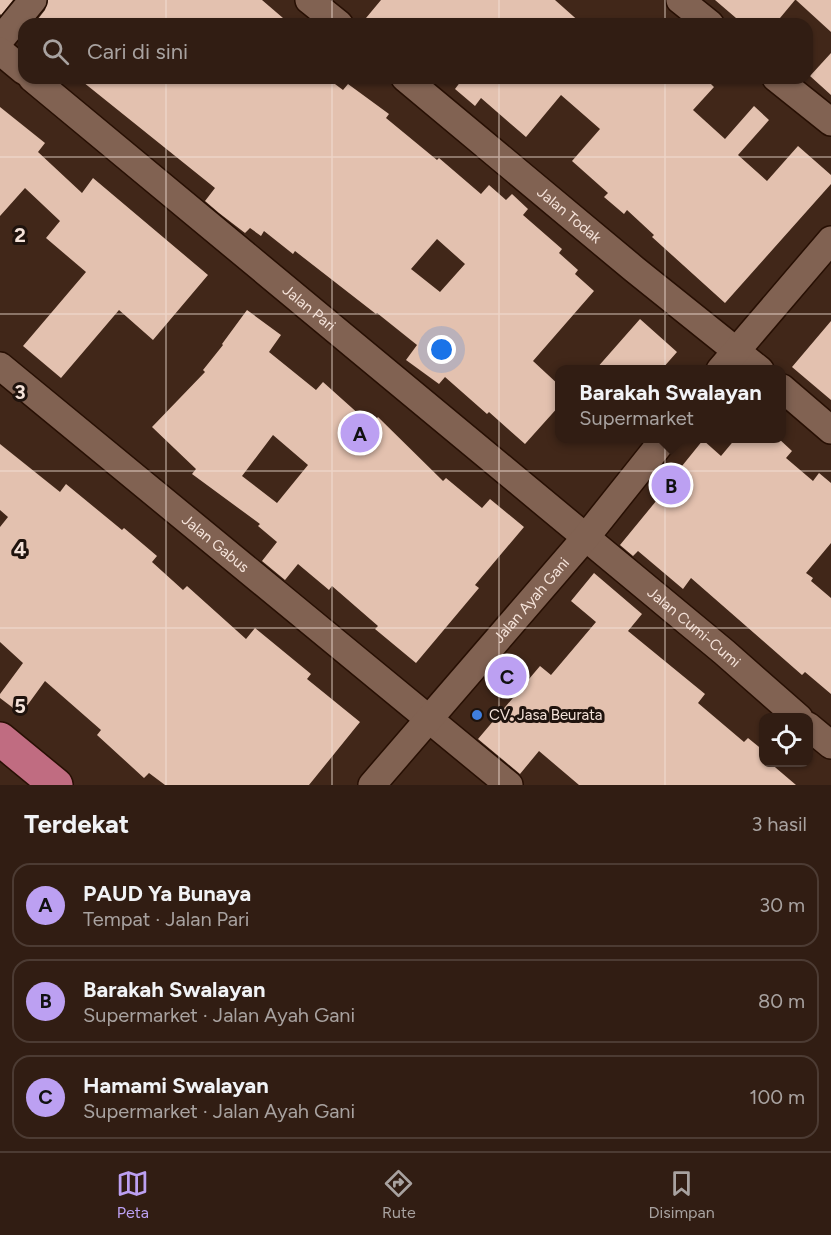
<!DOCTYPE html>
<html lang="id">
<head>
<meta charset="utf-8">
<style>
	:root { --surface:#311d13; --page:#3d2a21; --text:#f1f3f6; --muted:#a8a2a0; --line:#4c3b33; --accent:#bca0f2 }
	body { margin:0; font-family:Figtree,sans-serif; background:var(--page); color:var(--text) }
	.controls { position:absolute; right:18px; bottom:18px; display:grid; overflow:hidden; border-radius:12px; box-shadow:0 2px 4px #0004 }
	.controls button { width:54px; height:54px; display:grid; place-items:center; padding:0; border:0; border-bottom:2px solid var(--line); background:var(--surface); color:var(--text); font:30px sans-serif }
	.you { position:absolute; left:442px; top:350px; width:21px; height:21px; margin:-15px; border:4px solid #fff; border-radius:50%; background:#1a73e8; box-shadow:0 0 0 9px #1a73e833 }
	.badge { display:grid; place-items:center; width:39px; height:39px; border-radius:50%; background:var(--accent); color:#111; font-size:20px; font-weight:700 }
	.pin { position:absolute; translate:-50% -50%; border:3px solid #fff; box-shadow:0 2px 6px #0006 }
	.popup { position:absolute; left:555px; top:365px; width:231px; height:78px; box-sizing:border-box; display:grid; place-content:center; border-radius:12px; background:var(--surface); filter:drop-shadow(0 2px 4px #0005); font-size:20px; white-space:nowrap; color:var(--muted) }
	.popup b { font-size:22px; color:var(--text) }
	.popup::after { content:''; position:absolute; left:50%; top:100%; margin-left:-12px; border:12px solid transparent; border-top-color:var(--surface) }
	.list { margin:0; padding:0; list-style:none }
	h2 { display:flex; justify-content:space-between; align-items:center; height:78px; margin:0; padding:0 24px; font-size:26px }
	h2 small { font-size:20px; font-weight:400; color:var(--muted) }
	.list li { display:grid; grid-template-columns:39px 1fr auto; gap:18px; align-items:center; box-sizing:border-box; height:84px; margin:0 12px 12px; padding:0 12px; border:2px solid var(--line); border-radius:18px }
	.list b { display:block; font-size:22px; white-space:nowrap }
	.list p { margin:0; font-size:20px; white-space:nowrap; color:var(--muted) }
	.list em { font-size:20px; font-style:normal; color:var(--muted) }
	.icon { flex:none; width:33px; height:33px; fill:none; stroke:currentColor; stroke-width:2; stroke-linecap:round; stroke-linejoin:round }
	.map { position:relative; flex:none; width:831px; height:785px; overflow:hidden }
	.search { position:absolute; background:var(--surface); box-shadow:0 2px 4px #0004; left:18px; right:18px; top:18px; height:66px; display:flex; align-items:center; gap:15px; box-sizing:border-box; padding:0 21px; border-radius:18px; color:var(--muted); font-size:22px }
	.sheet { height:366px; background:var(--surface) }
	nav { display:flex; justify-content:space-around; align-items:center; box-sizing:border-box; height:84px; border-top:2px solid var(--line); background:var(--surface); font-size:16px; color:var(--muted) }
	nav a { display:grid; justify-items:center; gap:3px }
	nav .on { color:var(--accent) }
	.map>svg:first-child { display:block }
</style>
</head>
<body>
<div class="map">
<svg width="831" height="785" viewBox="0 0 831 785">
	<rect width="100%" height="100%" fill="#412719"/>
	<path fill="#e3c1af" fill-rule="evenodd" d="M0 0H13L1 15 0 14Z
		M48 0H262L290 24H34L45 10Z
		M381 0H555L582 24H361Z
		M715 0H795L775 24H743Z
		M796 0H831V32Z
		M831 53V95L810 76Z
		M78 78H327L343 90 348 84 389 114 386 118 437 160 439 158 481 194 489 185 506 200 512 194 528 209 523 215 562 249 559 253 578 270 575 274 594 291 533 361 560 386V405L525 444 489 412 487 414 445 377 439 384 406 360 417 345 377 313 376 314 295 251 293 254 264 231 261 236 250 228 245 233 219 213 205 201 215 188ZM437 239 465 264 440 292 411 269Z
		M457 78H705L714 87 693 110 725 139 754 106 769 120 738 155 767 181 798 146 831 175V184L725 303 652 237 654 235 627 210 624 214 604 197 608 193 572 161 600 129 561 95 526 137 481 98 475 106 455 89 461 81Z
		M0 107 45 143 38 152 82 193 93 178 208 275 153 340 119 310 61 378 23 346 86 272 46 238 60 221 25 188 0 216Z
		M247 310 281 335 269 352 316 390 323 382 371 425 378 417 443 481 446 478 482 508 490 499 524 527 475 585 479 588 416 663 375 629 378 626 332 586 329 590 298 564 285 580 262 561 277 542 258 526 260 524 192 474 196 469 152 427 205 372 203 370 223 345 222 344ZM273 435 308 465 277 503 242 476Z
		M640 319 677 352 662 369H596Z
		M831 321V400L792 367Z
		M736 438H778L792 451 786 458 813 481 819 473 831 483V543L806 573 813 578 811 581 831 598V694L805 672 802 675 691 578 683 589 638 551 633 556 620 545 684 467 682 466 703 440 721 456Z
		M0 444 60 492 66 484 122 530 124 528 157 556 152 562 183 590 187 586 246 639 255 628 311 674 307 679 360 722 309 785H165L149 773 144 778 97 735 101 730 45 681 21 714 0 698V694L23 663 0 642V527L8 517 0 510Z
		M594 573 642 614 628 631 705 694 698 703 744 742 748 738 764 751V762H769L796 785H579L539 751 520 774 478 739 540 666 551 675 596 622 571 601Z"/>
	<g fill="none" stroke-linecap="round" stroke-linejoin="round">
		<g stroke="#270f03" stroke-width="30">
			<g id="street">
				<path d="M309 0 339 24"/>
				<path d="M680 0 710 24"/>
				<path d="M0 40 33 0"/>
				<path d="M0 51 24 71"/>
				<path id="s1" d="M32 78 724 652 799 718"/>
				<path id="s2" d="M405 78 634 269 760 370"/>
				<path d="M776 78 831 122"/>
				<path id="s3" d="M0 366 509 785"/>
				<path d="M720 370 831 240"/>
				<path d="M782 388 831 430"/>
				<path d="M808 726 831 745"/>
				<path id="s4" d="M372 785 586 537 665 438"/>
			</g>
		</g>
		<g stroke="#270f03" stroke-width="36">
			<path id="highway" d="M0 739 56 785"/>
		</g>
		<use href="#street" stroke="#816252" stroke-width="27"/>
		<use href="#highway" stroke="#c06c81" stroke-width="33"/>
	</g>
	<path fill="none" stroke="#f5e3da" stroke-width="1.5" stroke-opacity="0.55" d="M166 0V24M332 0V24M499 0V24M665 0V24M166 78V785M332 78V785M499 78V785M665 78V785M0 157H831M0 314H831M0 471H831M0 628H831"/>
	<circle fill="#3f7fe0" stroke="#1f130d" stroke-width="2" cx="477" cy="715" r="6"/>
	<g text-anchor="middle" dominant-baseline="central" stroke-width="6" stroke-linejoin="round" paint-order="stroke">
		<g font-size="15" fill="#f5e3da" stroke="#1f130d">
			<text stroke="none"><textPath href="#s2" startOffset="214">Jalan Todak</textPath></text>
			<text stroke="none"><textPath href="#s1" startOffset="360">Jalan Pari</textPath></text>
			<text stroke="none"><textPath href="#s3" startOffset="279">Jalan Gabus</textPath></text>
			<text stroke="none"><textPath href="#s4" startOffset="244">Jalan Ayah Gani</textPath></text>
			<text stroke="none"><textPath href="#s1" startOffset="860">Jalan Cumi-Cumi</textPath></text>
		</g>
		<g font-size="15" fill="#f5e3da" stroke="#1f130d" text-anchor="start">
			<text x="489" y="715">CV. Jasa Beurata</text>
		</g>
	</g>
	<g font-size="20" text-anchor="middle" font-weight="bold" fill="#f5e3da" stroke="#1f130d" stroke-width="6" stroke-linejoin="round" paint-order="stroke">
		<text x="20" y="242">2</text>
		<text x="20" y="399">3</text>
		<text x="20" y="556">4</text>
		<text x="20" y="713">5</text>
	</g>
</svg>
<div class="controls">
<button><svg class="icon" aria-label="locate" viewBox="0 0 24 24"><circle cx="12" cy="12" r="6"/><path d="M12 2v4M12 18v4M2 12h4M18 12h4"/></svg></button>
</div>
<div class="you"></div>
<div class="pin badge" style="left:360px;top:433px">A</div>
<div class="pin badge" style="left:671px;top:485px">B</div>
<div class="popup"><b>Barakah Swalayan</b>Supermarket</div>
<div class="pin badge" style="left:507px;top:676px">C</div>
<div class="search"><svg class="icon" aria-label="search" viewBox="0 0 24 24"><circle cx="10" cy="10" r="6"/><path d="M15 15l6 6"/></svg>Cari di sini</div>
</div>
<section class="sheet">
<h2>Terdekat<small>3 hasil</small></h2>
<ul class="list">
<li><span class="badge">A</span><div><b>PAUD Ya Bunaya</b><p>Tempat · Jalan Pari</p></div><em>30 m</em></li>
<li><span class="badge">B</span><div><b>Barakah Swalayan</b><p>Supermarket · Jalan Ayah Gani</p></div><em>80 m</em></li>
<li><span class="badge">C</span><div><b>Hamami Swalayan</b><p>Supermarket · Jalan Ayah Gani</p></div><em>100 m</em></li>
</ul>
</section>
<nav>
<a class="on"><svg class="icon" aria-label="map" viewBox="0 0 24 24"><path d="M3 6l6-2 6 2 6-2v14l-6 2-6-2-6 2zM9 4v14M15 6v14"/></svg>Peta</a>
<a><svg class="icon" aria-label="directions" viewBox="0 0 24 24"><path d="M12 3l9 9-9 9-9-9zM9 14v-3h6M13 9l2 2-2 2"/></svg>Rute</a>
<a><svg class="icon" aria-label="saved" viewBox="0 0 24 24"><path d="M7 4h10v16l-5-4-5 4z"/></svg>Disimpan</a>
</nav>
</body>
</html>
